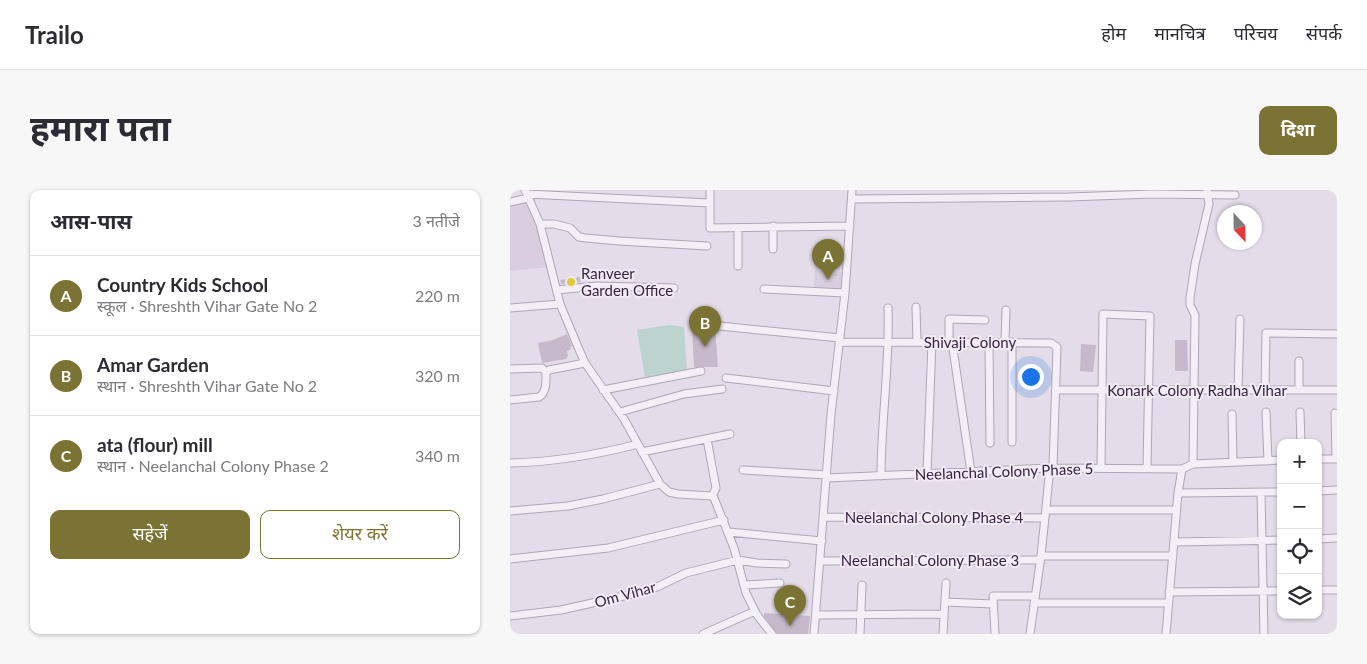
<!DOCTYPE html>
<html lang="hi">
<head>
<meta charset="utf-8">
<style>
	:root { --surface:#fff; --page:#f7f7f7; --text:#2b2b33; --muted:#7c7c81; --line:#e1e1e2; --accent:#7b7333 }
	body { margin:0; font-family:Lato,"Noto Sans Devanagari",sans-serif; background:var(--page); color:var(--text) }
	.controls { position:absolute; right:15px; bottom:15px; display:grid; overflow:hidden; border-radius:10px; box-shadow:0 1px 4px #0004 }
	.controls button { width:45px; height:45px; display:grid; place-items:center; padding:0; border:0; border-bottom:1px solid var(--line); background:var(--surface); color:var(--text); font:25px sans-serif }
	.compass { position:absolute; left:707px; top:15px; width:45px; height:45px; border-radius:50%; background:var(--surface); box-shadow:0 1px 4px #0004; rotate:158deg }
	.you { position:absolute; left:520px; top:186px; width:18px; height:18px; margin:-12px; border:4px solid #fff; border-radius:50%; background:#1a73e8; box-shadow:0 0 0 8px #1a73e833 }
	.badge { display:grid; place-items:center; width:32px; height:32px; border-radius:50%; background:var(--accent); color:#fff; font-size:16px; font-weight:700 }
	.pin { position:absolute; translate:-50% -41px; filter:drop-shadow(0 1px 2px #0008) }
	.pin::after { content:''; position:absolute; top:26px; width:18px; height:15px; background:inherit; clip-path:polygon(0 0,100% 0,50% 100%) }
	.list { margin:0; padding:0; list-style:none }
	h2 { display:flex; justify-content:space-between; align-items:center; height:65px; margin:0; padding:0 20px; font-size:21px }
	h2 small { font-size:16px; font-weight:400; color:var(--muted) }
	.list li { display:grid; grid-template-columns:32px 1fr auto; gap:15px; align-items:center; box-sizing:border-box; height:80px; padding:0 20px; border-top:1px solid var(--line) }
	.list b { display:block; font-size:19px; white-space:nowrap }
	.list p { margin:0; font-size:16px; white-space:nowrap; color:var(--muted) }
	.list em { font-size:16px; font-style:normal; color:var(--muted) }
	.actions { display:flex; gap:10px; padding:15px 20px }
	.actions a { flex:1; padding:11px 0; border:1px solid var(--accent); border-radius:10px; text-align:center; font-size:18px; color:var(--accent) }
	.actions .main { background:var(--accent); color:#fff }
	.icon { flex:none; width:28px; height:28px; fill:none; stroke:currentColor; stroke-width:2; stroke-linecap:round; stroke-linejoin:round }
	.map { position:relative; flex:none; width:827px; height:444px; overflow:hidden; border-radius:10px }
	header { display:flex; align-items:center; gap:30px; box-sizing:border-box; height:70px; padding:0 25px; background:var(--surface); border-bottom:1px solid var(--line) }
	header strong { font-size:24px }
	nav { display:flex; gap:28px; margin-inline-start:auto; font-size:18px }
	.intro { display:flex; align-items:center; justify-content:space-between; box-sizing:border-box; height:120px; padding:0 30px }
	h1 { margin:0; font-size:35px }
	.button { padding:12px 22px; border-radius:10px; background:var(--accent); color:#fff; font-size:18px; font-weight:700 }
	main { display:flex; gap:30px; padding:0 30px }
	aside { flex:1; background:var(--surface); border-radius:10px; box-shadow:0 1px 4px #0004 }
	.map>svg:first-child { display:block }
</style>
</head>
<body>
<header>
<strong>Trailo</strong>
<nav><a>होम</a><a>मानचित्र</a><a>परिचय</a><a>संपर्क</a></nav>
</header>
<div class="intro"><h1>हमारा पता</h1><a class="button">दिशा</a></div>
<main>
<aside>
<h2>आस-पास<small>3 नतीजे</small></h2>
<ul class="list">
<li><span class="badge">A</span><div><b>Country Kids School</b><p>स्कूल · Shreshth Vihar Gate No 2</p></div><em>220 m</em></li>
<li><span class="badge">B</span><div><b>Amar Garden</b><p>स्थान · Shreshth Vihar Gate No 2</p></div><em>320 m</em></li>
<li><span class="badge">C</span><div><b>ata (flour) mill</b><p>स्थान · Neelanchal Colony Phase 2</p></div><em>340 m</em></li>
</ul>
<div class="actions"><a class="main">सहेजें</a><a>शेयर करें</a></div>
</aside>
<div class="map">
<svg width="827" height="444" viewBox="0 0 827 444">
	<rect width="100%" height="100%" fill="#e4dce8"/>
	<path fill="#d8cedd" d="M19 11 39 77 0 81V15Z
		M305 80 332 82 331 99 304 98Z"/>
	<path fill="#bcd3ce" d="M159 135 174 137 177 181 135 188 127 140Z"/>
	<path fill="#c5b9cb" d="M70 87 71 92 51 94 50 90Z
		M205 137 208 177H184L182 138Z
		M57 144 62 156 60 157 61 159 57 161 58 166 56 169 32 173 28 153 43 150Z
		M665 150H677L678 181H665Z
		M571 154 586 155 583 182 570 181Z
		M254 423 300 426 298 444H267L254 426Z"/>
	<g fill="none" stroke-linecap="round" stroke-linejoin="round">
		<g stroke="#b0a5b6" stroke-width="9">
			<path id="minor" d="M15 0 30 34 50 114 68 157 75 173 114 229 150 294 159 302 168 304 202 306 204 308 224 358 236 403 247 425 262 444
				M200 0V38L340 36
				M17 4 200 13
				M342 9 559 7 642 4 725 5
				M0 12 18 8
				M30 34H44L60 38 69 47 76 48 109 51 197 56
				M263 36V59
				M228 38V76
				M254 99 335 103
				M47 100 87 96 164 98
				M406 117 407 152
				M0 118 50 114
				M210 136 330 148
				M479 151 480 253
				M329 152 541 153 547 157 543 277
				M439 152V129L475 130
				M442 152 461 282
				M495 152 496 120
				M789 171V200
				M0 179 32 178 36 182
				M216 188 324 201
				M93 200 191 181
				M546 200H827
				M728 200 730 129
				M755 200 756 143 827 144
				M0 210 29 207C37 202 36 190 36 182L39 180 75 173
				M110 222 174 204 212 199
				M756 222 758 271
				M790 222 791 253
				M825 223 826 269
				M722 224 723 272
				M197 249 206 298 202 306
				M502 252V152
				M132 262 220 244
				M808 269H827
				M0 273C43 272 86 265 128 254
				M683 274 771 270
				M591 278 593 124 640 126 637 277
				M233 280 317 285
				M417 283 422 152
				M371 286C371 230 380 174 378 118
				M317 288 540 278 672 279
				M808 301 827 300
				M668 303 771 302
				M751 303 754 444
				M537 320H666
				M0 321 58 316 93 309 150 294
				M313 327 534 328
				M219 342 312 351
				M808 349 827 348
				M664 352 771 350
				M531 366H663
				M0 369 98 358 214 330
				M310 371 530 370
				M234 395 270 393
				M808 400H827
				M659 402 771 401
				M435 412 483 414
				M524 413H658
				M307 425 434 424
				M0 426 51 420 127 403 147 397 176 383 228 370 247 373 276 374
				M193 444 245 421
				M304 444 321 224 335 103 342 0
				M350 444 352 395
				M433 444 436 393
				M485 444 483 406H525
				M520 444 531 366 540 278
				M656 444 668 303 672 279 683 274 685 125 680 115V108L685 74 699 14 697 0"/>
		</g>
		<path stroke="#c3bac7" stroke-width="1" stroke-dasharray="4 4" stroke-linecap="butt" d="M316 84 328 85
			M55 161 62 159"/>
		<use href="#minor" stroke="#f4eff6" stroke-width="7"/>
	</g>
	<circle fill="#dccb32" stroke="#f2ebf6" stroke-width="2" cx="61" cy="92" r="5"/>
	<g text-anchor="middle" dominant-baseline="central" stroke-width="4" stroke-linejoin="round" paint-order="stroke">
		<g font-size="15" fill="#372440" stroke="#f2ebf6" text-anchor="start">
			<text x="71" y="83">Ranveer<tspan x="71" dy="17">Garden Office</tspan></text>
		</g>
		<g font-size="15" fill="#372440" stroke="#f2ebf6">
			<text x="460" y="152">Shivaji Colony</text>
			<text x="687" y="200">Konark Colony Radha Vihar</text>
			<text transform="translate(494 281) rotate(-2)">Neelanchal Colony Phase 5</text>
			<text x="424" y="327">Neelanchal Colony Phase 4</text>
			<text x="420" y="370">Neelanchal Colony Phase 3</text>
			<text transform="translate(115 404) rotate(-15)">Om Vihar</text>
		</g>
	</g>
</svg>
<div class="controls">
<button>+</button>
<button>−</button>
<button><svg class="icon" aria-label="locate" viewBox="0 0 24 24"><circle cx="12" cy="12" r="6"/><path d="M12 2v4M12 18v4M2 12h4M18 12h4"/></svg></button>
<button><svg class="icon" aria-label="layers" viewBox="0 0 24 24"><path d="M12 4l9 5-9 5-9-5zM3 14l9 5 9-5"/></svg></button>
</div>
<svg class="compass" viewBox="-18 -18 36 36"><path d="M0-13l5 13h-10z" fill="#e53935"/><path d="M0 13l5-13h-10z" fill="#7c7c81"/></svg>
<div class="you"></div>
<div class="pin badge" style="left:318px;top:90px">A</div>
<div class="pin badge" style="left:195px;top:157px">B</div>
<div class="pin badge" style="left:280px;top:436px">C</div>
</div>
</main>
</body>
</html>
